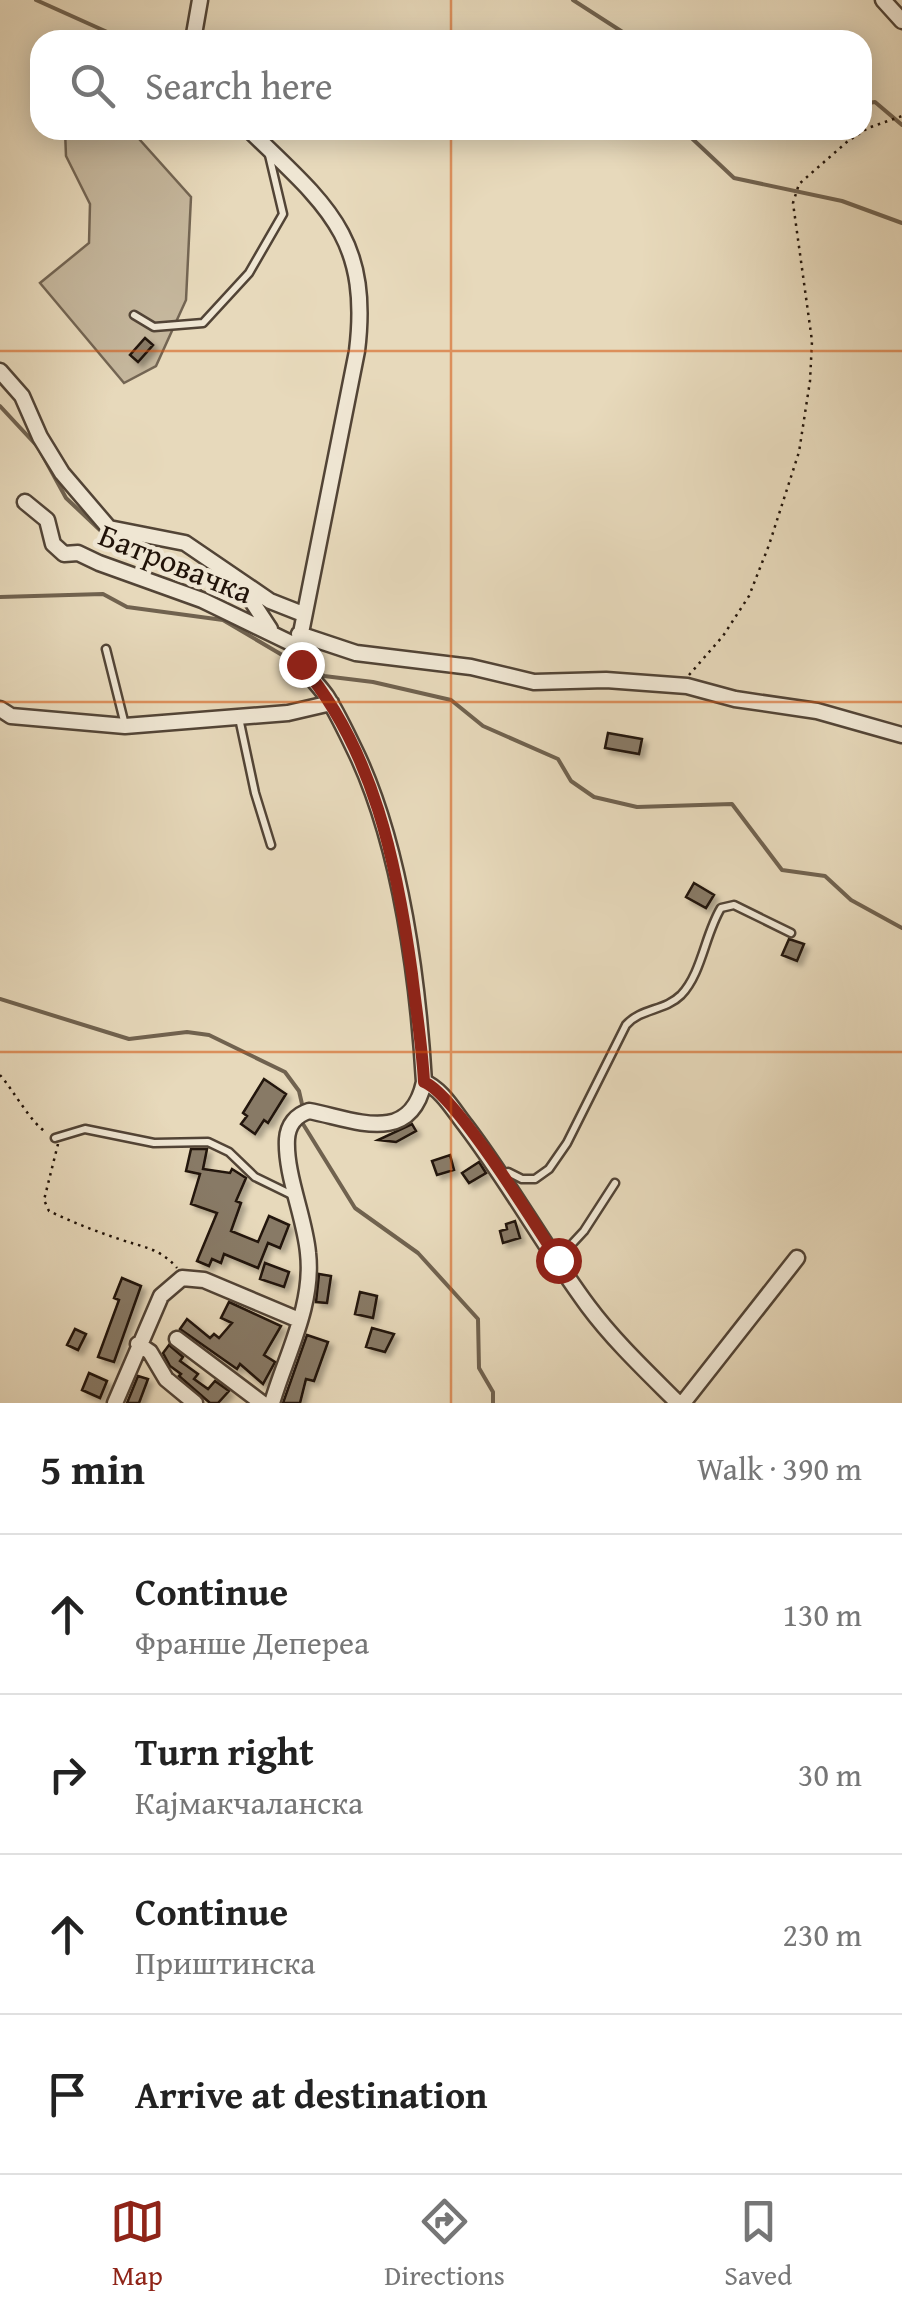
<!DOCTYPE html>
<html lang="en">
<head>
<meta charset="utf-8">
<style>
	:root { --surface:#fff; --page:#f6f6f6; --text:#222; --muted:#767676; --line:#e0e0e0; --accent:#8f2418 }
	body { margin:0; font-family:"Gentium Book Plus",serif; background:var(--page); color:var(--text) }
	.stop { position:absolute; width:30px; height:30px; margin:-22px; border:8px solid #8f2418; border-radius:50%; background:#fff }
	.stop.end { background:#8f2418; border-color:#fff; box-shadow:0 2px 10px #0008 }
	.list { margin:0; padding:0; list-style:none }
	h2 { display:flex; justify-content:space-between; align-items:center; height:130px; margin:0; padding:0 40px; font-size:42px }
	h2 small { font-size:32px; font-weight:400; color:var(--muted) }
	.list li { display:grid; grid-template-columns:65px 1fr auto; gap:30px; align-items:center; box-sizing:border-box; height:160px; padding:0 40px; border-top:2px solid var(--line) }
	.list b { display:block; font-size:38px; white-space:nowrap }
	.list p { margin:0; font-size:32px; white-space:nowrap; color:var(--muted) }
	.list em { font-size:32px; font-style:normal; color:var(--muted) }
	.icon { flex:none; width:55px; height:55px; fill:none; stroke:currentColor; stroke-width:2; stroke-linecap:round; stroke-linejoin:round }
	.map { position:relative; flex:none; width:902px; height:1403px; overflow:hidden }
	.search { position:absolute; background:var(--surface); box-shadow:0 5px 25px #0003; left:30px; right:30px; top:30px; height:110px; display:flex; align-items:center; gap:25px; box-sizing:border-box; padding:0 35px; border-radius:30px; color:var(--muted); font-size:38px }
	.sheet { height:770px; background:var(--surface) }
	nav { display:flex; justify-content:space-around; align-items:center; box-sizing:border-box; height:140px; border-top:2px solid var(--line); background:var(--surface); font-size:28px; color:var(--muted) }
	nav a { display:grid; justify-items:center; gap:5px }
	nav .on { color:var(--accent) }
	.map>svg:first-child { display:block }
</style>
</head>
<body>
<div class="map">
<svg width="902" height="1403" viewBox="0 0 902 1403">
	<defs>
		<filter id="shadow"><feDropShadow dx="4.5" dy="4.5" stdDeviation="2.5" flood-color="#0004"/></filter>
	</defs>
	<rect width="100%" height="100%" fill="#e7d9bb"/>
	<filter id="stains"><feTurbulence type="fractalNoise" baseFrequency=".002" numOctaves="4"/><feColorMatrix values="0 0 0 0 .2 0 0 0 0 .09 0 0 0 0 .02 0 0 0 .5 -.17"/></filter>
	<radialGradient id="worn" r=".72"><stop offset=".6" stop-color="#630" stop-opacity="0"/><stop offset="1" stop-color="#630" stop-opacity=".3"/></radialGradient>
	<path fill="#c5b79d" stroke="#736553" stroke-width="2.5" d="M65 130H131L191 197 186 300 156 366 124 383 40 283 89 243 90 204 66 156Z"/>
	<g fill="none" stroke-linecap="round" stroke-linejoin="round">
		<path stroke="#70624f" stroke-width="4" d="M36 0 125 40
			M573 0 635 40
			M862 104 875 102 902 125
			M341 130 374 137 391 130
			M683 130 734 178 842 201 902 223
			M0 406 38 447 66 498 102 532 178 561 202 593
			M0 597 103 594 127 607 223 620 294 662
			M314 669 324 676 373 682 451 700 483 726 558 759 571 781 594 797 637 807 732 804 782 870 825 876 851 900 902 928
			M0 999 129 1039 187 1032 209 1035 285 1072 299 1091 302 1104
			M303 1124 355 1208 418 1253 478 1319 479 1368 493 1392V1403"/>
	</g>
	<path fill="#887a66" stroke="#211309" stroke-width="2.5" filter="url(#shadow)" d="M145 338 153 345 138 362 130 355Z
		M608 733 642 739 639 754 605 748Z
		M694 883 714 895 706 908 686 897Z
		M789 939 804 944 797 961 782 955Z
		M264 1079 286 1094 268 1123 264 1120 255 1134 241 1124 247 1116 243 1113Z
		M412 1124 416 1131 396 1142 378 1140Z
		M191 1149H207L203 1169 230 1173 232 1169 246 1178 236 1201 241 1203 231 1231 258 1242 269 1216 289 1225 280 1248 268 1243 258 1268 224 1254 221 1263 212 1259 209 1266 197 1261 217 1213 191 1204 200 1174 186 1171Z
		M450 1155 454 1170 437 1175 432 1161Z
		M479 1162 486 1173 469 1183 462 1173Z
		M515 1221 520 1238 503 1243 500 1231 507 1229 506 1224Z
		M265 1263 289 1272 284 1287 260 1279Z
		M319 1274 331 1276 327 1303 316 1302Z
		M122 1278 141 1286 114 1362 98 1357 119 1300 114 1298Z
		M360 1292 377 1296 373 1318 355 1314Z
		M229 1302 281 1326 264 1355 275 1362 263 1384 240 1364 237 1369 180 1329 187 1319 210 1338 214 1334 219 1338 232 1323 221 1318Z
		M372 1328 394 1334 385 1352 366 1347Z
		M75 1329 86 1334 78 1350 67 1345Z
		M307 1335 328 1342 314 1381 306 1379 300 1403H283Z
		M169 1345 183 1357 180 1361 198 1374 194 1379 208 1389 215 1381 229 1391 218 1403H210L179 1376 181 1374 170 1366 163 1353Z
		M89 1373 107 1381 100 1398 82 1390Z
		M138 1376 148 1379 139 1403H127Z"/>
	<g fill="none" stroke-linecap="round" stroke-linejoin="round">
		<g stroke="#524436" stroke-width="11">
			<path id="lane" d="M134 315 154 327 203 323 249 273 283 214 269 155
				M106 649 125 725
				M239 718 255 793 271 845
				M55 1138 85 1129 154 1143 208 1142 229 1152 255 1177 292 1195
				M503 1174 508 1172 522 1179H535L549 1169 567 1143 626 1025C641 1008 665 1011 681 995 702 973 705 934 721 908L734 905 791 933
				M558 1259 584 1231 615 1183"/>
		</g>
		<g stroke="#524436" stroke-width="19">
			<path id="street" d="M883 0 902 21
				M193 40 200 0
				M249 130C325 204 371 236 357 351L297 653C302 671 317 682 327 697 339 716 349 738 359 759 401 852 418 979 424 1082 410 1147 353 1119 309 1111 296 1115 288 1125 287 1139 285 1174 305 1218 308 1253 314 1305 286 1355 272 1403
				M0 371 22 396 40 437 62 473 109 528 185 543 270 601 303 614
				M25 502 47 520 53 544 64 554 78 553 99 563 202 600 297 646
				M238 580 270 629
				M299 634 356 653 471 667 534 682 606 680 687 686 735 699 817 711 902 735
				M0 709 11 716 125 726 288 713 331 703
				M424 1082C442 1089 454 1111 466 1126 510 1184 545 1248 588 1306 614 1341 647 1372 678 1403
				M177 1339 262 1403
				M138 1344 150 1352 166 1379 195 1403
				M115 1403 161 1296 182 1278 204 1280 299 1320
				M683 1403 797 1258"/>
		</g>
		<path stroke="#211309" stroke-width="2.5" stroke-dasharray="2.5 5" stroke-linecap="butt" d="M689 675 723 636 749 596 769 545 799 452 810 381 812 341 793 203 799 184 848 141 868 128 902 116
			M0 1075C14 1091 31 1123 46 1132
			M58 1144 44 1200 49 1211C72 1222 95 1231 119 1239 142 1247 160 1248 177 1268"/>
		<use href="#lane" stroke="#efe6d3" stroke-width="6"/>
		<use href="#street" stroke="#efe6d3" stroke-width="14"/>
	</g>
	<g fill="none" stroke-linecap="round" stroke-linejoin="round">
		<path stroke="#8f2418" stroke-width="12" d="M301 664C374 750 397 864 412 974 416 1009 422 1045 424 1082 455 1094 536 1226 558 1260"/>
	</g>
	<path fill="none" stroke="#d4520c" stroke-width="2.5" stroke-opacity="0.55" d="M451 0V40M451 130V1403M0 351H902M0 702H902M0 1052H902"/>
	<g text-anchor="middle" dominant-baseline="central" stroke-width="9" stroke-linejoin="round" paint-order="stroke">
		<g font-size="32" fill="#211309" stroke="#efe6d3">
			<text transform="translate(176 563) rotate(22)">Батровачка</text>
		</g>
	</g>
	<rect width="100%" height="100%" filter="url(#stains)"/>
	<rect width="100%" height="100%" fill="url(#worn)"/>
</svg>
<div class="stop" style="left:558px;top:1260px"></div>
<div class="stop end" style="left:301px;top:664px"></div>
<div class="search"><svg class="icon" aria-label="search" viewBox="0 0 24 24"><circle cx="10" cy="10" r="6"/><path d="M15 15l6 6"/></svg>Search here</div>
</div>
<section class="sheet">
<h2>5 min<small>Walk · 390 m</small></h2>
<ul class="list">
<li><svg class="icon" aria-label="ahead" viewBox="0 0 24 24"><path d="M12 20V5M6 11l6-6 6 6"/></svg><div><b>Continue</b><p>Франше Депереа</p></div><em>130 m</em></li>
<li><svg class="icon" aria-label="right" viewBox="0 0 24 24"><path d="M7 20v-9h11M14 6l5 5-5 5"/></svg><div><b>Turn right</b><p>Кајмакчаланска</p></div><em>30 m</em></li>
<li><svg class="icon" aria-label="ahead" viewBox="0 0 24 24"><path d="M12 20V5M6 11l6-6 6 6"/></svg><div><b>Continue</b><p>Приштинска</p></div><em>230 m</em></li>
<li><svg class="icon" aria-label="arrive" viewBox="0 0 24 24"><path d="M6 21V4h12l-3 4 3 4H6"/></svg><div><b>Arrive at destination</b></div></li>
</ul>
</section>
<nav>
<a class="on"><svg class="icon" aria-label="map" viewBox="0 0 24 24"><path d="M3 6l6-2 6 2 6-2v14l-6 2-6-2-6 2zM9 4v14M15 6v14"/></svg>Map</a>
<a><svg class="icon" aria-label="directions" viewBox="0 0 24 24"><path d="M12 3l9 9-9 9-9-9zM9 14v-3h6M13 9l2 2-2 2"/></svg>Directions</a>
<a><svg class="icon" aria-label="saved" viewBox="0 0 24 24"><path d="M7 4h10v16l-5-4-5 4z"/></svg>Saved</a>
</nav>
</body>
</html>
